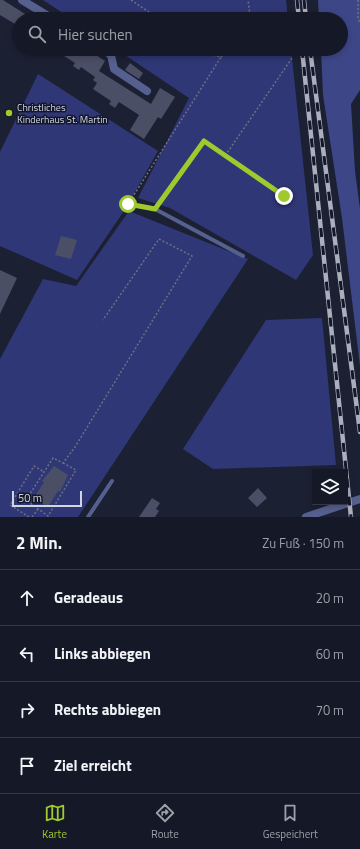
<!DOCTYPE html>
<html lang="de">
<head>
<meta charset="utf-8">
<style>
	:root { --surface:#151826; --page:#1e212e; --text:#f1f3f6; --muted:#9da0a7; --line:#343743; --accent:#9fca2d }
	body { margin:0; font-family:"Titillium Web",sans-serif; background:var(--page); color:var(--text) }
	.controls { position:absolute; right:12px; bottom:12px; display:grid; overflow:hidden; border-radius:0px; box-shadow:0 2px 6px #0003 }
	.controls button { width:36px; height:36px; display:grid; place-items:center; padding:0; border:0; border-bottom:1px solid var(--line); background:var(--surface); color:var(--text); font:20px sans-serif }
	.scale { position:absolute; left:12px; bottom:10px; width:70px; box-sizing:border-box; padding-left:4px; border:2px solid #d2d6e3; border-top:0; font-size:11px; line-height:14px; white-space:nowrap; color:#d2d6e3; -webkit-text-stroke:3px #131729; paint-order:stroke }
	.stop { position:absolute; width:12px; height:12px; margin:-9px; border:3px solid #9fca2d; border-radius:50%; background:#fff }
	.stop.end { background:#9fca2d; border-color:#fff; box-shadow:0 1px 4px #0008 }
	.list { margin:0; padding:0; list-style:none }
	h2 { display:flex; justify-content:space-between; align-items:center; height:52px; margin:0; padding:0 16px; font-size:17px }
	h2 small { font-size:13px; font-weight:400; color:var(--muted) }
	.list li { display:grid; grid-template-columns:26px 1fr auto; gap:12px; align-items:center; box-sizing:border-box; height:56px; padding:0 16px; border-top:1px solid var(--line) }
	.list b { display:block; font-size:15px; white-space:nowrap }
	.list em { font-size:13px; font-style:normal; color:var(--muted) }
	.icon { flex:none; width:22px; height:22px; fill:none; stroke:currentColor; stroke-width:2; stroke-linecap:round; stroke-linejoin:round }
	.map { position:relative; flex:none; width:360px; height:517px; overflow:hidden }
	.search { position:absolute; background:var(--surface); box-shadow:0 2px 6px #0003; left:12px; right:12px; top:12px; height:44px; display:flex; align-items:center; gap:10px; box-sizing:border-box; padding:0 14px; border-radius:22px; color:var(--muted); font-size:15px }
	.sheet { height:276px; background:var(--surface) }
	nav { display:flex; justify-content:space-around; align-items:center; box-sizing:border-box; height:56px; border-top:1px solid var(--line); background:var(--surface); font-size:11px; color:var(--muted) }
	nav a { display:grid; justify-items:center; gap:2px }
	nav .on { color:var(--accent) }
	.map>svg:first-child { display:block }
</style>
</head>
<body>
<div class="map">
<svg width="360" height="517" viewBox="0 0 360 517">
	<rect width="100%" height="100%" fill="#1c2033"/>
	<path fill="#2f3776" d="M43 0H286L288 19H72Z
		M116 49H291L313 255 296 280 170 208 138 198 189 98Z
		M38 74 158 151 126 208 77 280 0 246V152Z
		M129 211 248 259 78 517H0V359L43 279 76 286Z
		M322 318 336 465 213 469 183 449 266 320Z"/>
	<path fill="#3d4787" d="M318 0H360V90L351 104 355 171 360 209V366L342 218 323 95 321 49H341V19H319Z"/>
	<path fill="#4a4f65" d="M0 0H3L33 19H18L15 24 0 15Z
		M53 49H87L105 61 96 76 99 71 151 104 160 88 175 97 161 119 158 117 144 139 130 130 139 115 119 102 115 108 109 104 111 101 93 89 97 83 93 80 95 77 81 67 79 70 73 66 75 63Z
		M130 63 143 73 139 79 125 70Z
		M61 236 77 240 71 259 55 255Z
		M0 270 17 278 0 314Z
		M54 466 68 475 60 492 58 491 48 507 34 498 44 482 42 481Z
		M258 488 267 498 257 507 248 498Z
		M152 498 160 503 156 509 159 511 155 517H139Z"/>
	<g fill="none" stroke-linecap="round" stroke-linejoin="round">
		<path stroke="#6d7181" stroke-width="1.5" stroke-dasharray="2 2" stroke-linecap="butt" d="M131 0 159 19
			M358 0V18L360 23
			M248 19 250 15 248 0
			M203 49 212 55 221 57 226 49
			M225 156 284 196
			M132 198 221 57
			M159 204 203 141 225 156 292 58
			M63 463 76 470 48 516 26 500 53 458 63 463 75 447 192 256 159 239 103 320
			M29 517 10 505 34 466 44 472
			M32 517 38 509"/>
		<path stroke="#56608e" stroke-width="4" d="M128 204 155 209 243 256
			M88 517 112 481"/>
		<path stroke="#56608e" stroke-width="8" d="M22 0 53 19
			M102 49 111 55 114 69 147 91
			M306 517 360 499"/>
		<g stroke="#abafbd" stroke-width="4.5">
			<path id="rail" d="M297 0 299 19
				M304 0 306 19
				M302 49 351 517
				M310 49 360 432"/>
		</g>
		<use href="#rail" stroke="#131729" stroke-width="3" stroke-dasharray="9" stroke-linecap="butt"/>
	</g>
	<g fill="none" stroke-linecap="round" stroke-linejoin="round">
		<path stroke="#9fca2d" stroke-width="5" d="M128 204 155 209 204 141 284 196"/>
	</g>
	<circle fill="#9fca2d" stroke="#131729" stroke-width="1.5" cx="9" cy="113" r="4"/>
	<g text-anchor="middle" dominant-baseline="central" stroke-width="3" stroke-linejoin="round" paint-order="stroke">
		<g font-size="10" fill="#d2d6e3" stroke="#131729" text-anchor="start">
			<text x="17" y="107">Christliches<tspan x="17" dy="12">Kinderhaus St. Martin</tspan></text>
		</g>
	</g>
</svg>
<div class="controls">
<button><svg class="icon" aria-label="layers" viewBox="0 0 24 24"><path d="M12 4l9 5-9 5-9-5zM3 14l9 5 9-5"/></svg></button>
</div>
<div class="scale">50 m</div>
<div class="stop" style="left:128px;top:204px"></div>
<div class="stop end" style="left:284px;top:196px"></div>
<div class="search"><svg class="icon" aria-label="search" viewBox="0 0 24 24"><circle cx="10" cy="10" r="6"/><path d="M15 15l6 6"/></svg>Hier suchen</div>
</div>
<section class="sheet">
<h2>2 Min.<small>Zu Fuß · 150 m</small></h2>
<ul class="list">
<li><svg class="icon" aria-label="ahead" viewBox="0 0 24 24"><path d="M12 20V5M6 11l6-6 6 6"/></svg><div><b>Geradeaus</b></div><em>20 m</em></li>
<li><svg class="icon" aria-label="left" viewBox="0 0 24 24"><path d="M17 20v-9H6M10 6l-5 5 5 5"/></svg><div><b>Links abbiegen</b></div><em>60 m</em></li>
<li><svg class="icon" aria-label="right" viewBox="0 0 24 24"><path d="M7 20v-9h11M14 6l5 5-5 5"/></svg><div><b>Rechts abbiegen</b></div><em>70 m</em></li>
<li><svg class="icon" aria-label="arrive" viewBox="0 0 24 24"><path d="M6 21V4h12l-3 4 3 4H6"/></svg><div><b>Ziel erreicht</b></div></li>
</ul>
</section>
<nav>
<a class="on"><svg class="icon" aria-label="map" viewBox="0 0 24 24"><path d="M3 6l6-2 6 2 6-2v14l-6 2-6-2-6 2zM9 4v14M15 6v14"/></svg>Karte</a>
<a><svg class="icon" aria-label="directions" viewBox="0 0 24 24"><path d="M12 3l9 9-9 9-9-9zM9 14v-3h6M13 9l2 2-2 2"/></svg>Route</a>
<a><svg class="icon" aria-label="saved" viewBox="0 0 24 24"><path d="M7 4h10v16l-5-4-5 4z"/></svg>Gespeichert</a>
</nav>
</body>
</html>
